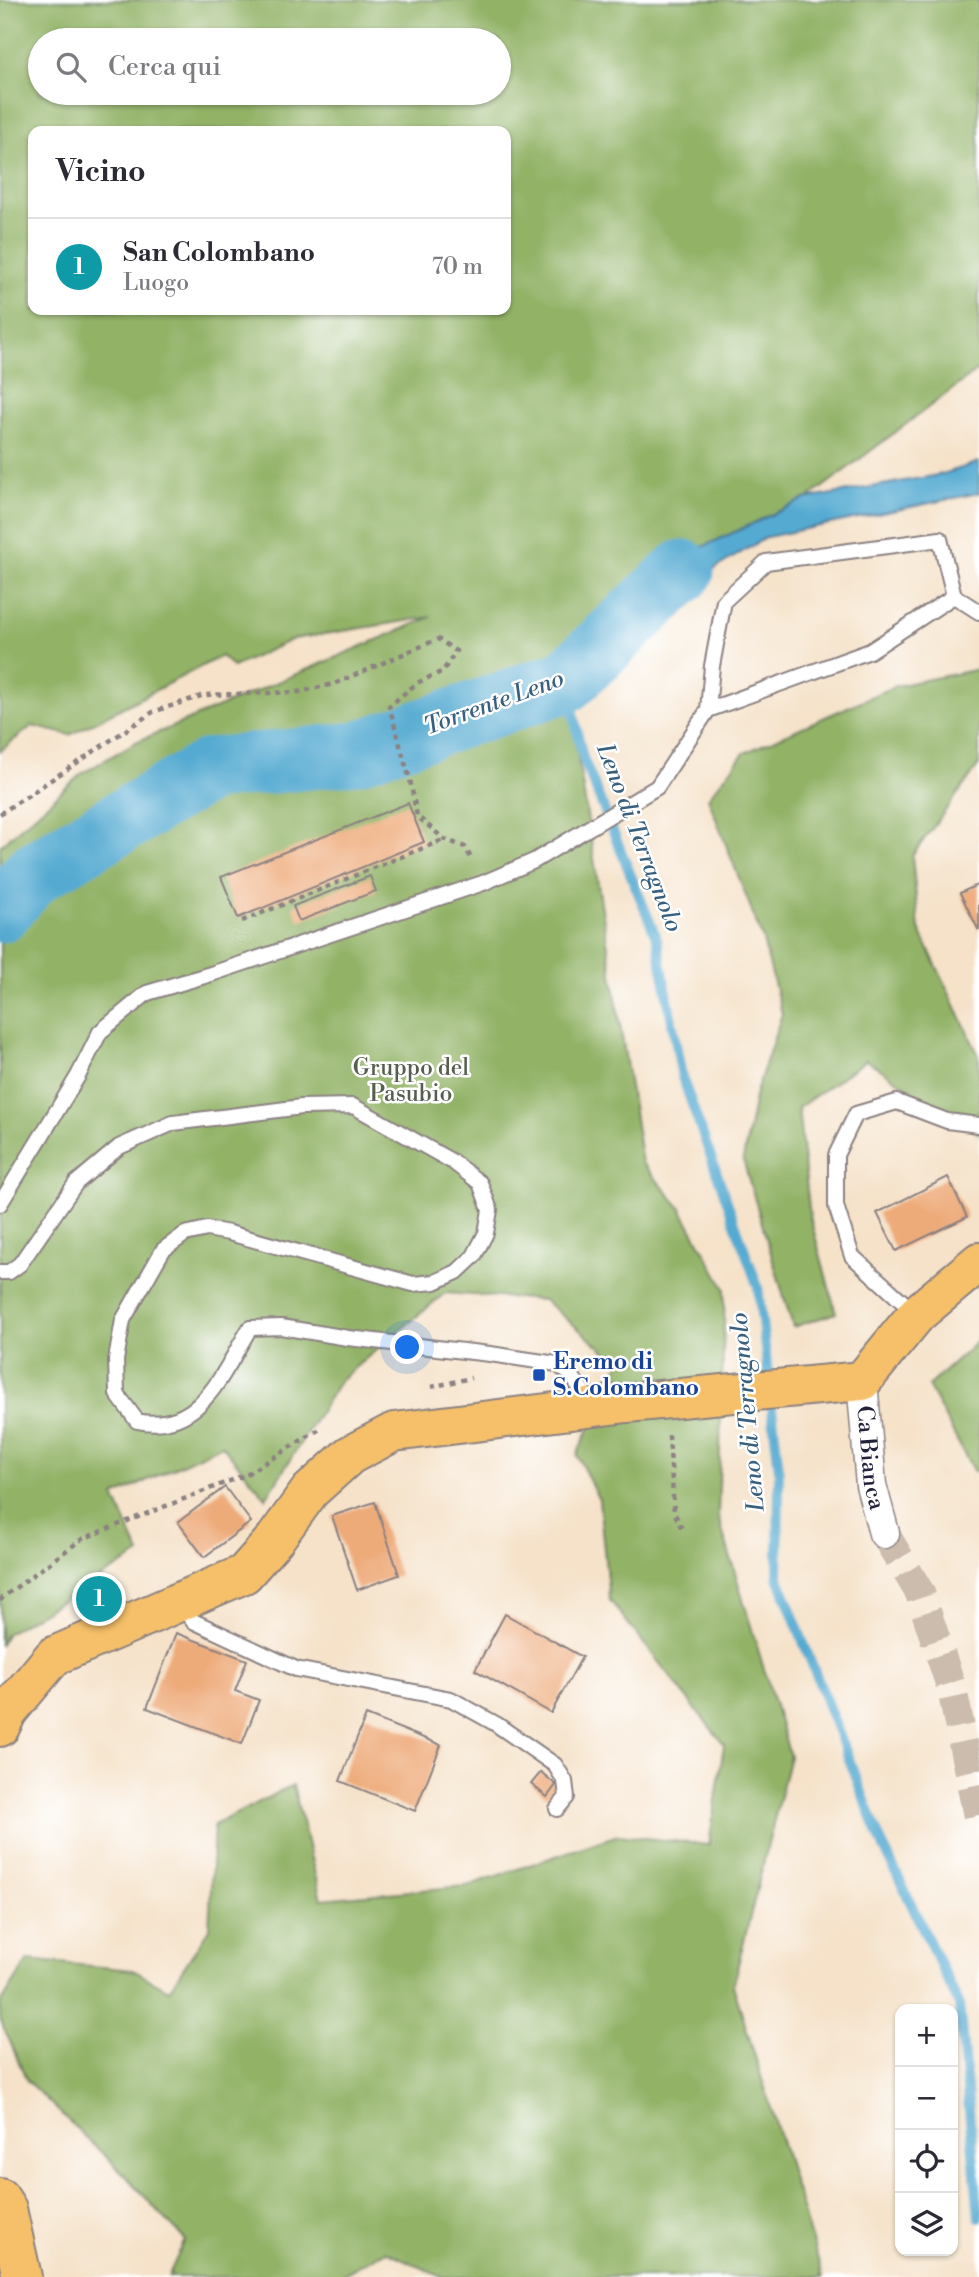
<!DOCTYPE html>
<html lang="it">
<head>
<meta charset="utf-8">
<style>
	:root { --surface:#fff; --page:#f2f2f3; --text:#2b2b33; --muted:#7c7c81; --line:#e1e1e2; --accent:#c8321e }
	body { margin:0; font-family:"Libre Bodoni",serif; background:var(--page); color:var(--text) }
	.controls { position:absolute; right:21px; bottom:21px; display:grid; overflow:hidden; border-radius:14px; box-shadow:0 2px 5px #0004 }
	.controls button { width:63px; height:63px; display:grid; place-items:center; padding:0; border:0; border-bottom:2px solid var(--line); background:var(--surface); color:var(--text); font:35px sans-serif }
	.you { position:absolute; left:408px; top:1348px; width:24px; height:24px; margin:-18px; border:5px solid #fff; border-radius:50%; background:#1a73e8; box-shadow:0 0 0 10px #1a73e833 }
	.badge { display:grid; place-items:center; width:46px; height:46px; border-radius:50%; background:var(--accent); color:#fff; font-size:23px; font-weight:700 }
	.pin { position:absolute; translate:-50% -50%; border:4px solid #fff; box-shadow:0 2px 7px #0006 }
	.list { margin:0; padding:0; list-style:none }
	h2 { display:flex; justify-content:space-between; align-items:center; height:91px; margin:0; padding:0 28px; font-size:30px }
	h2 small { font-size:23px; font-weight:400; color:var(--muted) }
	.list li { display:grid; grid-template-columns:46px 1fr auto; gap:21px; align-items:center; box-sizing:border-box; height:98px; padding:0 28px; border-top:2px solid var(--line) }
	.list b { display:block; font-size:26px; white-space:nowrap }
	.list p { margin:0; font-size:23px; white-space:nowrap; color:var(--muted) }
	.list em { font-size:23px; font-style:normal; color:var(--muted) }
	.icon { flex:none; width:38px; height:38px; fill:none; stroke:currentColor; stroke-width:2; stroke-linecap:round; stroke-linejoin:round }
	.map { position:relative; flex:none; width:979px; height:2277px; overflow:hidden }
	.search { position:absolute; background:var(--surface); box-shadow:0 2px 5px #0004; left:28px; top:28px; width:483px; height:77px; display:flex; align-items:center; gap:18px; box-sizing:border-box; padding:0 24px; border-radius:38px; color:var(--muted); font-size:26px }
	.panel { position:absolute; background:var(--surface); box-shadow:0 2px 5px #0004; left:28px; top:126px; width:483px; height:189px; border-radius:14px }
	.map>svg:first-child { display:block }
</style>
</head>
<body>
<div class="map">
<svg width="979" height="2277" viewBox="0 0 979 2277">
	<rect width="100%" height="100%" fill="#fff"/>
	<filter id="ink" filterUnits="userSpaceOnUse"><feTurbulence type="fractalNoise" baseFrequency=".0143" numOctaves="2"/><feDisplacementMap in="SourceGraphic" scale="14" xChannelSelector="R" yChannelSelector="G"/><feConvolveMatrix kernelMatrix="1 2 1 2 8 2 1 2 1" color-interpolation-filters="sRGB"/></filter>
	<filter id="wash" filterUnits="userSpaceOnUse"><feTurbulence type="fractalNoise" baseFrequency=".00686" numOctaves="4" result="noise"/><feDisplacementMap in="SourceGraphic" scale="28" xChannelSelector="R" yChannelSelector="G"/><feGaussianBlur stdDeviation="1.57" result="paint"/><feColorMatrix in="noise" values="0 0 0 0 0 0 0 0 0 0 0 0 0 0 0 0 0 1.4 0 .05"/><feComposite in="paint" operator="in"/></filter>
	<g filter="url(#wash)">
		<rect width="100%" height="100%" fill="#f5e2c9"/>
		<path fill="#92b266" stroke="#5a6a50" stroke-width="2" fill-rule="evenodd" d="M0 0H979V369L566 681 642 1163 680 1207 725 1289 718 1516 790 1756 733 1985 823 2277H442L386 2251 338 2277H168L185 2240 122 2172 27 2081 0 2019V2005L28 1960 133 1970 169 1990 209 1929 214 1825 293 1785 321 1899 467 1886 618 1835 709 1845 724 1745 609 1599 599 1500 577 1455 619 1363 544 1300 445 1293 340 1380 266 1498 222 1445 114 1496 140 1554 6 1634 0 1646V846L81 774 136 742 431 617 293 639 233 667 221 656 70 735 32 726 0 751ZM40 40H499V93H40ZM33 131H506V310H33Z
			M979 669V765L912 856 919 929 979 1056V1134L866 1060 798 1108 810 1217 836 1313 793 1327 743 1160 756 1092 782 1014 763 940 708 798 744 753 895 686Z
			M979 1340V1472H974L928 1386Z"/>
		<path fill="#55aad1" stroke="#3c6686" stroke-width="2" d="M979 462V493L767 537 706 574 633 647 619 630 603 603 698 549 805 499 943 474Z"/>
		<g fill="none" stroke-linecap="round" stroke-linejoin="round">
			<path stroke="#55aad1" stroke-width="10" d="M566 681 583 758 657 939 682 1077 758 1287 779 1470 778 1577 880 1839 959 2004 979 2217"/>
			<path stroke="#55aad1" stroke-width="63" d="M0 911 34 873 211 769 356 753 566 681 683 571"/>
		</g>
		<g id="blocks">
			<path fill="#eeab7a" d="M408 803 424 842 238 918 221 877Z
				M370 876 376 891 299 921 293 906Z
				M979 884V931L960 893Z
				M948 1177 967 1217 896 1251 877 1213Z
				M225 1487 251 1522 204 1557 178 1522Z
				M375 1502 399 1575 357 1590 332 1516Z
				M505 1614 582 1657 551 1713 475 1670Z
				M176 1633 247 1660 235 1691 259 1700 242 1744 147 1708Z
				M366 1715 441 1745 415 1811 340 1781Z
				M541 1772 556 1785 547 1797 531 1784Z"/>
		</g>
	</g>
	<g filter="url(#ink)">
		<use href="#blocks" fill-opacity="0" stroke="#8c8282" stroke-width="2"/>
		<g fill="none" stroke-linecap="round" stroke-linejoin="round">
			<path stroke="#cbbcad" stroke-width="30" stroke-dasharray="30 15" stroke-linecap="butt" d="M884 1533 920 1593 952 1689 979 1821"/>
			<g stroke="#8c8282" stroke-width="18">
				<path id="service" d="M954 596 979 612
					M0 1204 78 1076 100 1032 147 993 211 974 483 883 534 861 657 787 708 710 870 651 954 596 940 539 766 562 724 601 712 666 708 710
					M0 1272H9L20 1264 76 1183 119 1147 173 1123 302 1107 353 1106 453 1162 480 1183 490 1210 486 1233 474 1256 457 1272 435 1282 413 1284 229 1233 207 1229 185 1234 163 1250 123 1320 116 1360 117 1394 137 1421C201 1434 222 1373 250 1328L281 1327 348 1338 490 1354 557 1364 570 1374 592 1404
					M915 1313 852 1256 836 1206V1155L856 1114 897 1102 947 1121 979 1125
					M179 1604 193 1621 296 1669 451 1699 496 1724 555 1765 565 1781 567 1797 557 1809"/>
			</g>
			<g stroke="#8c8282" stroke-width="33">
				<g id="minor">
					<path id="s1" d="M862 1381 871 1485 884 1533"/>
				</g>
			</g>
			<g stroke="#8c8282" stroke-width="42">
				<path id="primary" d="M0 1727 8 1711 54 1656 244 1574 275 1539 310 1491 350 1455 394 1432 627 1403 862 1381 917 1314 979 1262
					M0 2198 7 2209 22 2277"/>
			</g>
			<path stroke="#8c8282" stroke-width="4.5" stroke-dasharray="5 5" stroke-linecap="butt" d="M0 814 153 712 204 695 299 692 334 684 438 639 456 651 443 671 417 683 389 706 410 780 417 816 444 839 465 847 472 860
				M242 921 443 840
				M431 1387 471 1378
				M669 1435 674 1512 683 1531
				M0 1601 3 1597 82 1539 245 1475 320 1429"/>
			<use href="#service" stroke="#fff" stroke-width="14"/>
			<use href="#minor" stroke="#fff" stroke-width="30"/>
			<use href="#primary" stroke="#f6c06b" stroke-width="38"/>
		</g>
	</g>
	<rect fill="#1a4fb4" stroke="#fff" stroke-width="2.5" x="532" y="1368" width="14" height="14" rx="3.5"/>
	<g text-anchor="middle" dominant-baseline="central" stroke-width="5" stroke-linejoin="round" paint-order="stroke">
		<g font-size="23" fill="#565f4f" stroke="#fff">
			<text x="411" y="1068">Gruppo del<tspan x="411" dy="26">Pasubio</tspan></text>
		</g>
		<g font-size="23" font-weight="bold" fill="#164399" stroke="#fff" text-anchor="start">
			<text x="553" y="1362">Eremo di<tspan x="553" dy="26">S.Colombano</tspan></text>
		</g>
		<g font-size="23" fill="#22223b" stroke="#fff">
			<text stroke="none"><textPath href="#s1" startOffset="77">Ca Bianca</textPath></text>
		</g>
		<g font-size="24" font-style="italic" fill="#395f7e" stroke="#fff">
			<text transform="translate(494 703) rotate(-20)">Torrente Leno</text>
			<text transform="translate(639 838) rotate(69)">Leno di Terragnolo</text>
			<text transform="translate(748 1412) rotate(-95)">Leno di Terragnolo</text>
		</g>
	</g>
</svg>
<div class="controls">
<button>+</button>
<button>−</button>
<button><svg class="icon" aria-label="locate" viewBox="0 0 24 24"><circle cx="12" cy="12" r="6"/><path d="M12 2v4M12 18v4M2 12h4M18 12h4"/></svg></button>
<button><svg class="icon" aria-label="layers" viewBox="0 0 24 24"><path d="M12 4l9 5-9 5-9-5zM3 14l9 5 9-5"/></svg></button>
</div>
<div class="you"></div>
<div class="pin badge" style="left:99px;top:1599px;background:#0f9aa8">1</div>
<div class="search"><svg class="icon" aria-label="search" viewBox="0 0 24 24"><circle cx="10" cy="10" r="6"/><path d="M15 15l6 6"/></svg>Cerca qui</div>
<section class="panel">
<h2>Vicino<small></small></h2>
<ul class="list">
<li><span class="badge" style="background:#0f9aa8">1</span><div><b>San Colombano</b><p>Luogo</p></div><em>70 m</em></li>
</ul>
</section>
</div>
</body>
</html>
